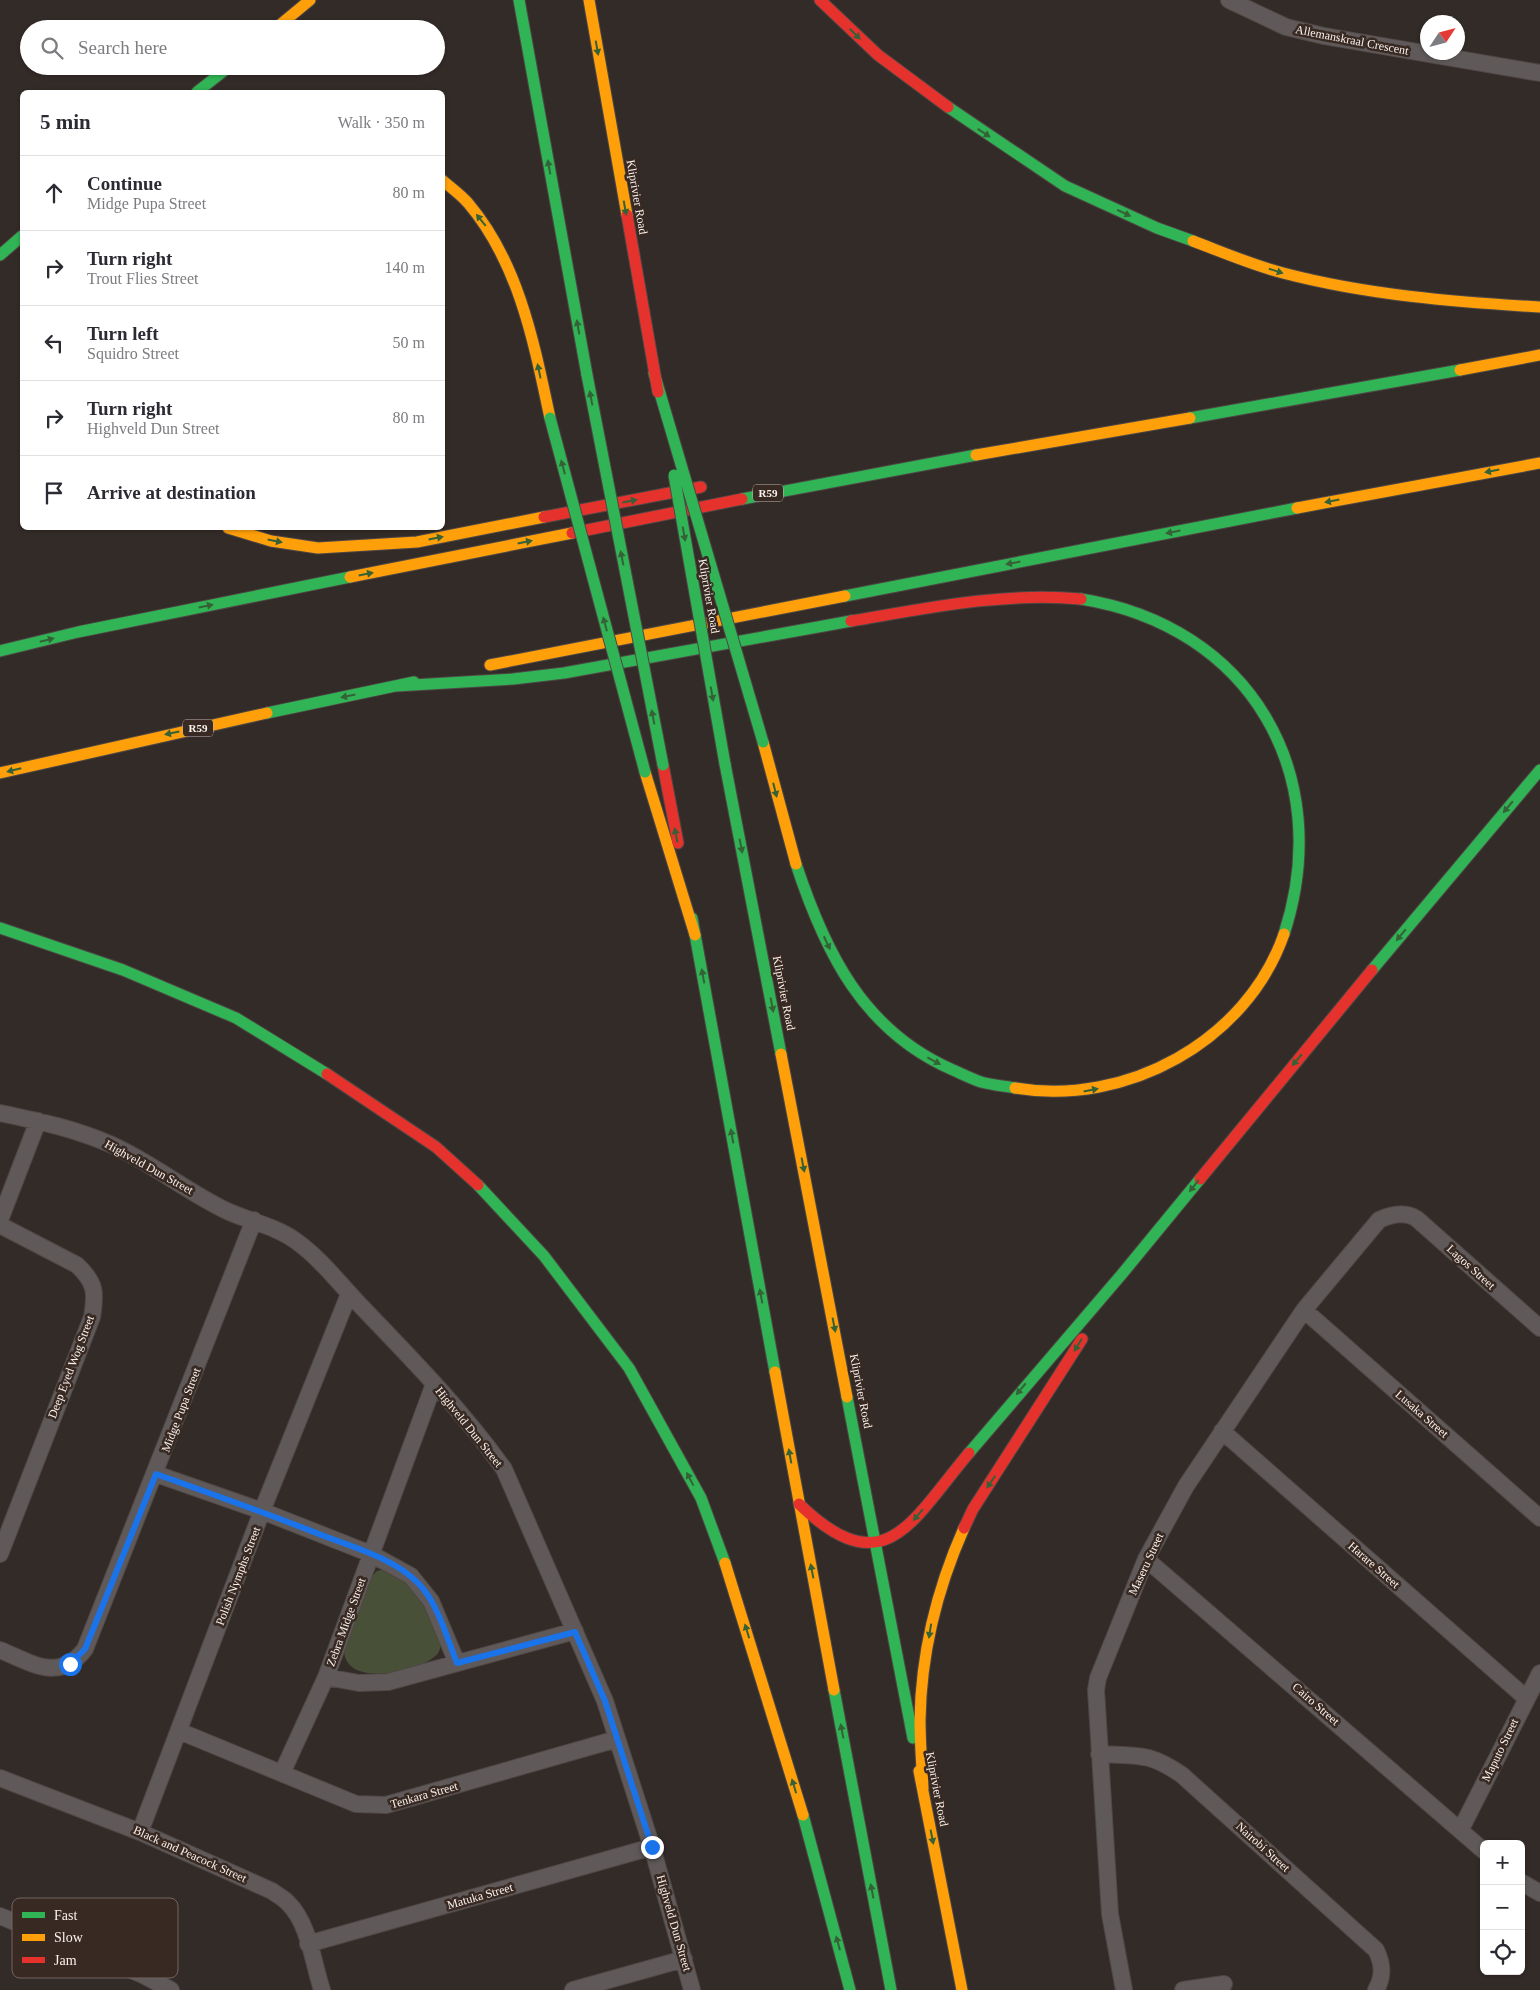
<!DOCTYPE html>
<html lang="en">
<head>
<meta charset="utf-8">
<style>
	:root { --surface:#fff; --page:#f7f7f7; --text:#2b2b33; --muted:#7c7c81; --line:#e1e1e2 }
	body { margin:0; font-family:"Times New Roman",serif; background:var(--page); color:var(--text) }
	.controls { position:absolute; right:15px; bottom:15px; display:grid; overflow:hidden; border-radius:8px; box-shadow:0 1px 4px #0004 }
	.controls button { width:45px; height:45px; display:grid; place-items:center; padding:0; border:0; border-bottom:1px solid var(--line); background:var(--surface); color:var(--text); font:25px sans-serif }
	.compass { position:absolute; left:1420px; top:15px; width:45px; height:45px; border-radius:50%; background:var(--surface); box-shadow:0 1px 4px #0004; rotate:54deg }
	.stop { position:absolute; width:15px; height:15px; margin:-11px; border:4px solid #1a73e8; border-radius:50%; background:#fff }
	.stop.end { background:#1a73e8; border-color:#fff; box-shadow:0 1px 5px #0008 }
	.list { margin:0; padding:0; list-style:none }
	h2 { display:flex; justify-content:space-between; align-items:center; height:65px; margin:0; padding:0 20px; font-size:21px }
	h2 small { font-size:16px; font-weight:400; color:var(--muted) }
	.list li { display:grid; grid-template-columns:32px 1fr auto; gap:15px; align-items:center; box-sizing:border-box; height:75px; padding:0 20px; border-top:1px solid var(--line) }
	.list b { display:block; font-size:19px; white-space:nowrap }
	.list p { margin:0; font-size:16px; white-space:nowrap; color:var(--muted) }
	.list em { font-size:16px; font-style:normal; color:var(--muted) }
	.icon { flex:none; width:28px; height:28px; fill:none; stroke:currentColor; stroke-width:2; stroke-linecap:round; stroke-linejoin:round }
	.map { position:relative; flex:none; width:1540px; height:1990px; overflow:hidden }
	.search { position:absolute; background:var(--surface); box-shadow:0 1px 4px #0004; left:20px; top:20px; width:425px; height:55px; display:flex; align-items:center; gap:12px; box-sizing:border-box; padding:0 18px; border-radius:28px; color:var(--muted); font-size:19px }
	.panel { position:absolute; background:var(--surface); box-shadow:0 1px 4px #0004; left:20px; top:90px; width:425px; height:440px; border-radius:8px }
	.map>svg:first-child { display:block }
</style>
</head>
<body>
<div class="map">
<svg width="1540" height="1990" viewBox="0 0 1540 1990">
	<rect width="100%" height="100%" fill="#332b28"/>
	<path fill="#485138" d="M386 1569H393L422 1596 441 1644C440 1649 439 1654 434 1657 417 1672 346 1688 344 1651 343 1639 364 1593 370 1578L377 1571Z"/>
	<g fill="none" stroke-linecap="round" stroke-linejoin="round">
		<g stroke="#4e4744" stroke-width="18">
			<path id="street" d="M1229 0 1286 27 1324 36 1540 73
				M0 1113C39 1121 76 1129 112 1145 152 1163 187 1192 227 1211 249 1221 275 1226 296 1241 321 1259 338 1282 359 1304 410 1357 461 1409 504 1469L605 1701 652 1847 692 1990
				M0 1220 38 1121
				M0 1225 77 1265C96 1283 96 1293 92 1317L0 1554
				M1304 1310 1540 1518
				M1222 1431 1526 1698
				M156 1474 262 1511 371 1554 411 1576 431 1601 457 1663
				M1146 1559 1484 1851
				M0 1650C32 1663 59 1683 85 1649L254 1220
				M326 1677 359 1683 388 1682 575 1631
				M179 1731 356 1804 386 1805 617 1739
				M1099 1754C1138 1756 1149 1752 1182 1775L1376 1950C1383 1964 1384 1976 1376 1990
				M282 1773 326 1677 434 1384
				M0 1778 140 1832 272 1891C277 1895 284 1898 288 1903 309 1923 313 1963 322 1990
				M1461 1829 1540 1673
				M140 1832 262 1511 349 1294
				M1521 1882 1540 1893
				M0 1916 143 1975 171 1990
				M308 1944 652 1847
				M573 1990 684 1959
				M1124 1990 1110 1914 1096 1690 1098 1678 1146 1559 1186 1486 1304 1310 1379 1220C1392 1214 1405 1211 1417 1219L1540 1328
				M1183 1990 1224 1984"/>
		</g>
		<g stroke="#4e4744" stroke-width="13">
			<path id="fast" d="M519 0 587 375
				M197 92 230 66
				M948 107 1065 186 1157 228 1193 241
				M0 255 22 236
				M654 373 667 417
				M1190 418 1460 370
				M742 499 976 455
				M845 596 1297 508
				M1081 599C1250 626 1336 774 1284 934
				M0 651 78 632 350 577
				M396 686 513 679 564 673 851 621
				M267 713 414 682
				M725 764 781 1054
				M796 864C825 952 863 1031 953 1070 962 1074 972 1079 981 1082 992 1085 1004 1086 1015 1088
				M692 918 775 1372
				M0 928 123 970 236 1018 327 1074
				M1372 970 1540 770
				M478 1185 544 1256 629 1368 701 1498 725 1563
				M847 1397 913 1738
				M969 1453 1122 1274 1200 1179
				M834 1690 891 1990
				M803 1815 850 1990"/>
		</g>
		<g stroke="#4e4744" stroke-width="13">
			<path id="slow" d="M589 0 627 215
				M275 29 310 0
				M442 180C450 187 460 194 468 203 519 263 534 343 550 418
				M1193 241C1222 252 1252 265 1283 273 1367 295 1454 302 1540 307
				M1460 370 1540 355
				M976 455 1190 418
				M1297 508 1540 463
				M228 528 271 541 318 548 417 542 544 517
				M350 577 572 533
				M490 665 845 596
				M763 742 796 864
				M645 772 695 935
				M0 773 267 713
				M781 1054 847 1397
				M1015 1088C1126 1107 1247 1041 1284 934
				M775 1372 834 1690
				M725 1563 803 1815
				M919 1771 962 1990
				M923 1789C922 1766 920 1743 920 1720 921 1654 937 1589 964 1528"/>
		</g>
		<g stroke="#4e4744" stroke-width="13">
			<path id="jam" d="M820 0 878 55 948 107
				M627 215 658 392
				M544 517 701 487
				M572 533 742 499
				M851 621C928 608 1003 592 1081 599
				M663 765 678 843
				M327 1074 436 1147 478 1185
				M1200 1179 1372 970
				M799 1504C885 1587 912 1520 969 1453
				M964 1528 973 1509 1082 1339"/>
		</g>
		<use href="#street" stroke="#605959" stroke-width="16"/>
		<use href="#fast" stroke="#30b455" stroke-width="11"/>
		<use href="#slow" stroke="#ff9f0a" stroke-width="11"/>
		<use href="#jam" stroke="#e5322d" stroke-width="11"/>
		<g stroke="#4e4744" stroke-width="13" stroke-linecap="butt">
			<path id="fast-bridge" d="M587 375 663 765
				M667 417 763 742
				M550 418 645 772
				M674 475 725 764"/>
		</g>
		<use href="#fast-bridge" stroke="#30b455" stroke-width="11"/>
	</g>
	<defs><path id="oneway-solid" d="M-6-.8H1V-3.2L6.5 0L1 3.2V.8H-6Z" transform="scale(1.25)"/></defs>
	<g fill="#356137">
		<use href="#oneway-solid" transform="translate(855 34) rotate(44)"/>
		<use href="#oneway-solid" transform="translate(597 48) rotate(80)"/>
		<use href="#oneway-solid" transform="translate(984 133) rotate(33)"/>
		<use href="#oneway-solid" transform="translate(549 167) rotate(-100)"/>
		<use href="#oneway-solid" transform="translate(625 208) rotate(80)"/>
		<use href="#oneway-solid" transform="translate(1124 213) rotate(25)"/>
		<use href="#oneway-solid" transform="translate(481 220) rotate(-129)"/>
		<use href="#oneway-solid" transform="translate(1276 271) rotate(18)"/>
		<use href="#oneway-solid" transform="translate(578 327) rotate(-100)"/>
		<use href="#oneway-solid" transform="translate(539 371) rotate(-102)"/>
		<use href="#oneway-solid" transform="translate(591 398) rotate(-101)"/>
		<use href="#oneway-solid" transform="translate(563 467) rotate(-105)"/>
		<use href="#oneway-solid" transform="translate(1492 471) rotate(169)"/>
		<use href="#oneway-solid" transform="translate(630 501) rotate(-11)"/>
		<use href="#oneway-solid" transform="translate(1332 501) rotate(169)"/>
		<use href="#oneway-solid" transform="translate(1173 532) rotate(169)"/>
		<use href="#oneway-solid" transform="translate(684 534) rotate(80)"/>
		<use href="#oneway-solid" transform="translate(436 538) rotate(-11)"/>
		<use href="#oneway-solid" transform="translate(275 541) rotate(11)"/>
		<use href="#oneway-solid" transform="translate(525 542) rotate(-11)"/>
		<use href="#oneway-solid" transform="translate(622 558) rotate(-101)"/>
		<use href="#oneway-solid" transform="translate(1013 563) rotate(169)"/>
		<use href="#oneway-solid" transform="translate(366 574) rotate(-11)"/>
		<use href="#oneway-solid" transform="translate(206 606) rotate(-11)"/>
		<use href="#oneway-solid" transform="translate(605 624) rotate(-105)"/>
		<use href="#oneway-solid" transform="translate(47 640) rotate(-14)"/>
		<use href="#oneway-solid" transform="translate(712 694) rotate(80)"/>
		<use href="#oneway-solid" transform="translate(348 696) rotate(168)"/>
		<use href="#oneway-solid" transform="translate(653 717) rotate(-101)"/>
		<use href="#oneway-solid" transform="translate(172 733) rotate(168)"/>
		<use href="#oneway-solid" transform="translate(14 770) rotate(166)"/>
		<use href="#oneway-solid" transform="translate(775 790) rotate(76)"/>
		<use href="#oneway-solid" transform="translate(1508 807) rotate(130)"/>
		<use href="#oneway-solid" transform="translate(676 835) rotate(-101)"/>
		<use href="#oneway-solid" transform="translate(741 846) rotate(79)"/>
		<use href="#oneway-solid" transform="translate(1401 935) rotate(130)"/>
		<use href="#oneway-solid" transform="translate(827 943) rotate(65)"/>
		<use href="#oneway-solid" transform="translate(703 976) rotate(-100)"/>
		<use href="#oneway-solid" transform="translate(772 1005) rotate(79)"/>
		<use href="#oneway-solid" transform="translate(1297 1060) rotate(130)"/>
		<use href="#oneway-solid" transform="translate(934 1061) rotate(28)"/>
		<use href="#oneway-solid" transform="translate(1091 1090) rotate(-11)"/>
		<use href="#oneway-solid" transform="translate(732 1136) rotate(-100)"/>
		<use href="#oneway-solid" transform="translate(803 1165) rotate(79)"/>
		<use href="#oneway-solid" transform="translate(1194 1186) rotate(129)"/>
		<use href="#oneway-solid" transform="translate(761 1296) rotate(-100)"/>
		<use href="#oneway-solid" transform="translate(834 1325) rotate(79)"/>
		<use href="#oneway-solid" transform="translate(1078 1345) rotate(122)"/>
		<use href="#oneway-solid" transform="translate(1021 1389) rotate(130)"/>
		<use href="#oneway-solid" transform="translate(790 1456) rotate(-100)"/>
		<use href="#oneway-solid" transform="translate(690 1479) rotate(-118)"/>
		<use href="#oneway-solid" transform="translate(991 1482) rotate(124)"/>
		<use href="#oneway-solid" transform="translate(918 1515) rotate(130)"/>
		<use href="#oneway-solid" transform="translate(812 1571) rotate(-101)"/>
		<use href="#oneway-solid" transform="translate(747 1631) rotate(-107)"/>
		<use href="#oneway-solid" transform="translate(930 1631) rotate(99)"/>
		<use href="#oneway-solid" transform="translate(842 1731) rotate(-101)"/>
		<use href="#oneway-solid" transform="translate(794 1786) rotate(-107)"/>
		<use href="#oneway-solid" transform="translate(932 1837) rotate(79)"/>
		<use href="#oneway-solid" transform="translate(872 1891) rotate(-101)"/>
		<use href="#oneway-solid" transform="translate(838 1943) rotate(-105)"/>
	</g>
	<g fill="none" stroke-linecap="round" stroke-linejoin="round">
		<path stroke="#1a73e8" stroke-width="6" d="M70 1664 85 1649 156 1474C212 1494 269 1514 324 1536 356 1548 395 1559 419 1584 438 1604 447 1638 457 1663L575 1632 605 1701 652 1847"/>
	</g>
	<g text-anchor="middle" dominant-baseline="central" stroke-width="5" stroke-linejoin="round" paint-order="stroke">
		<g fill="#382a23" stroke="#c0b5b0" stroke-width="1">
			<rect x="753" y="484.5" width="30" height="17" rx="4"/>
			<rect x="183" y="719.5" width="30" height="17" rx="4"/>
		</g>
		<g font-size="11" font-weight="bold" fill="#faf0ec">
			<text x="768" y="493">R59</text>
			<text x="198" y="728">R59</text>
		</g>
		<g font-size="12" fill="#faf0ec" stroke="#382a23">
			<text transform="translate(1352 40) rotate(11)">Allemanskraal Crescent</text>
			<text transform="translate(637 197) rotate(80)">Kliprivier Road</text>
			<text transform="translate(709 596) rotate(80)">Kliprivier Road</text>
			<text transform="translate(784 993) rotate(79)">Kliprivier Road</text>
			<text transform="translate(149 1167) rotate(29)">Highveld Dun Street</text>
			<text transform="translate(1471 1267) rotate(42)">Lagos Street</text>
			<text transform="translate(71 1367) rotate(-69)">Deep Eyed Wog Street</text>
			<text transform="translate(861 1391) rotate(79)">Kliprivier Road</text>
			<text transform="translate(181 1410) rotate(-69)">Midge Pupa Street</text>
			<text transform="translate(1422 1414) rotate(41)">Lusaka Street</text>
			<text transform="translate(469 1427) rotate(51)">Highveld Dun Street</text>
			<text transform="translate(1146 1564) rotate(-65)">Maseru Street</text>
			<text transform="translate(1374 1565) rotate(41)">Harare Street</text>
			<text transform="translate(238 1576) rotate(-69)">Polish Nymphs Street</text>
			<text transform="translate(346 1622) rotate(-70)">Zebra Midge Street</text>
			<text transform="translate(1316 1704) rotate(41)">Cairo Street</text>
			<text transform="translate(1500 1750) rotate(-64)">Maputo Street</text>
			<text transform="translate(937 1789) rotate(79)">Kliprivier Road</text>
			<text transform="translate(424 1795) rotate(-16)">Tenkara Street</text>
			<text transform="translate(1263 1847) rotate(42)">Nairobi Street</text>
			<text transform="translate(190 1854) rotate(24)">Black and Peacock Street</text>
			<text transform="translate(480 1896) rotate(-16)">Matuka Street</text>
			<text transform="translate(674 1923) rotate(74)">Highveld Dun Street</text>
		</g>
	</g>
	<rect x="12" y="1898" width="166" height="80" rx="8" fill="#382a23" stroke="#72655f" stroke-width="1"/>
	<rect x="22" y="1912" width="23" height="6" fill="#30b455"/>
	<rect x="22" y="1934" width="23" height="7" fill="#ff9f0a"/>
	<rect x="22" y="1957" width="23" height="6" fill="#e5322d"/>
	<g font-size="14" fill="#faf0ec">
		<text x="54" y="1920">Fast</text>
		<text x="54" y="1942">Slow</text>
		<text x="54" y="1965">Jam</text>
	</g>
</svg>
<div class="controls">
<button>+</button>
<button>−</button>
<button><svg class="icon" aria-label="locate" viewBox="0 0 24 24"><circle cx="12" cy="12" r="6"/><path d="M12 2v4M12 18v4M2 12h4M18 12h4"/></svg></button>
</div>
<svg class="compass" viewBox="-18 -18 36 36"><path d="M0-13l5 13h-10z" fill="#e53935"/><path d="M0 13l5-13h-10z" fill="#7c7c81"/></svg>
<div class="stop" style="left:70px;top:1664px"></div>
<div class="stop end" style="left:652px;top:1847px"></div>
<div class="search"><svg class="icon" aria-label="search" viewBox="0 0 24 24"><circle cx="10" cy="10" r="6"/><path d="M15 15l6 6"/></svg>Search here</div>
<section class="panel">
<h2>5 min<small>Walk · 350 m</small></h2>
<ul class="list">
<li><svg class="icon" aria-label="ahead" viewBox="0 0 24 24"><path d="M12 20V5M6 11l6-6 6 6"/></svg><div><b>Continue</b><p>Midge Pupa Street</p></div><em>80 m</em></li>
<li><svg class="icon" aria-label="right" viewBox="0 0 24 24"><path d="M7 20v-9h11M14 6l5 5-5 5"/></svg><div><b>Turn right</b><p>Trout Flies Street</p></div><em>140 m</em></li>
<li><svg class="icon" aria-label="left" viewBox="0 0 24 24"><path d="M17 20v-9H6M10 6l-5 5 5 5"/></svg><div><b>Turn left</b><p>Squidro Street</p></div><em>50 m</em></li>
<li><svg class="icon" aria-label="right" viewBox="0 0 24 24"><path d="M7 20v-9h11M14 6l5 5-5 5"/></svg><div><b>Turn right</b><p>Highveld Dun Street</p></div><em>80 m</em></li>
<li><svg class="icon" aria-label="arrive" viewBox="0 0 24 24"><path d="M6 21V4h12l-3 4 3 4H6"/></svg><div><b>Arrive at destination</b></div></li>
</ul>
</section>
</div>
</body>
</html>
